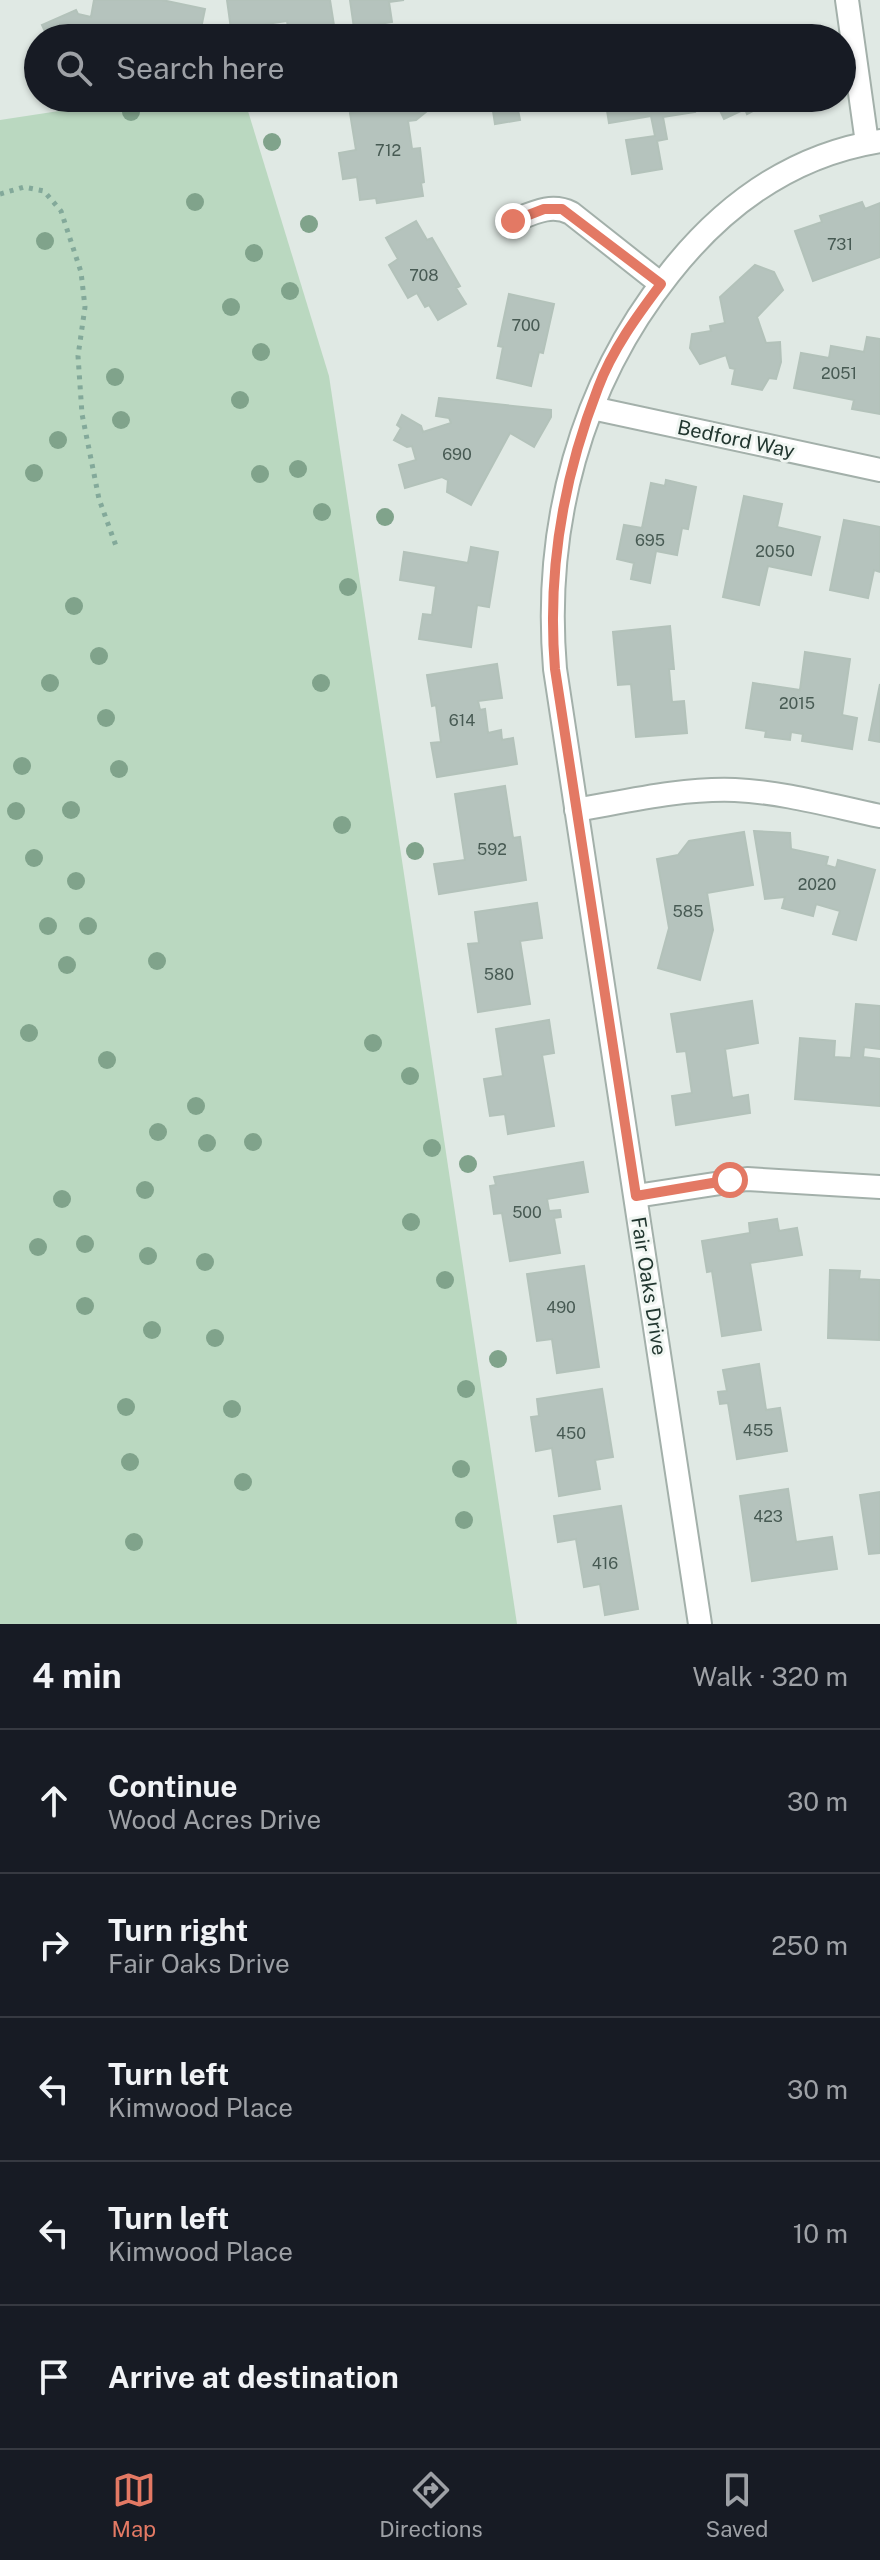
<!DOCTYPE html>
<html lang="en">
<head>
<meta charset="utf-8">
<style>
	:root { --surface:#171b24; --page:#242831; --text:#f1f3f6; --muted:#9ea1a6; --line:#363941; --accent:#e37964 }
	body { margin:0; font-family:"Public Sans",sans-serif; background:var(--page); color:var(--text) }
	.stop { position:absolute; width:24px; height:24px; margin:-18px; border:6px solid #e37964; border-radius:50%; background:#fff }
	.stop.end { background:#e37964; border-color:#fff; box-shadow:0 2px 8px #0008 }
	.list { margin:0; padding:0; list-style:none }
	h2 { display:flex; justify-content:space-between; align-items:center; height:104px; margin:0; padding:0 32px; font-size:34px }
	h2 small { font-size:26px; font-weight:400; color:var(--muted) }
	.list li { display:grid; grid-template-columns:52px 1fr auto; gap:24px; align-items:center; box-sizing:border-box; height:144px; padding:0 32px; border-top:2px solid var(--line) }
	.list b { display:block; font-size:30px; white-space:nowrap }
	.list p { margin:0; font-size:26px; white-space:nowrap; color:var(--muted) }
	.list em { font-size:26px; font-style:normal; color:var(--muted) }
	.icon { flex:none; width:44px; height:44px; fill:none; stroke:currentColor; stroke-width:2; stroke-linecap:round; stroke-linejoin:round }
	.map { position:relative; flex:none; width:880px; height:1624px; overflow:hidden }
	.search { position:absolute; background:var(--surface); box-shadow:0 2px 6px #0004; left:24px; right:24px; top:24px; height:88px; display:flex; align-items:center; gap:20px; box-sizing:border-box; padding:0 28px; border-radius:44px; color:var(--muted); font-size:30px }
	.sheet { height:824px; background:var(--surface) }
	nav { display:flex; justify-content:space-around; align-items:center; box-sizing:border-box; height:112px; border-top:2px solid var(--line); background:var(--surface); font-size:22px; color:var(--muted) }
	nav a { display:grid; justify-items:center; gap:4px }
	nav .on { color:var(--accent) }
	.map>svg:first-child { display:block }
</style>
</head>
<body>
<div class="map">
<svg width="880" height="1624" viewBox="0 0 880 1624">
	<rect width="100%" height="100%" fill="#e0e9e4"/>
	<path fill="#bad8c0" d="M144 98H244L329 376 517 1624H0V120Z"/>
	<path fill="#b5c3bd" stroke="#b3c2ba" stroke-width="2" d="M94 0H162L205 9 199 38H144L145 35 134 32 133 38H48L42 25 76 10 78 14 91 17Z
		M227 0H330L336 38H290L287 21 231 29Z
		M350 0H404L389 2 392 22 354 28Z
		M378 98H443L416 120 408 121 412 149 420 148 424 182 421 183 423 196 377 203 376 198 360 200 357 177 343 179 339 153 356 150 350 113 380 109Z
		M491 98H590L591 103 563 108 562 102 518 110 520 120 495 124Z
		M605 98H692L695 112 663 117 667 139 657 141 662 169 632 174 626 140 655 136 651 116 609 123Z
		M714 98H779L747 114 745 109 724 119Z
		M862 202 865 209 880 203V257L813 281 795 231 822 222 820 216Z
		M416 221 427 240 432 238 460 286 456 288 466 304 438 320 429 305 425 307 417 293 408 298 389 265 398 259 386 238Z
		M755 265 774 272 783 290 757 317 766 343 780 342 781 362 776 379 769 378 762 390 732 384 735 369 730 368 726 355 700 364 690 348 692 334 711 331 710 326 725 323 720 297Z
		M509 294 554 304 543 353 539 352 531 386 497 378 503 347 498 346Z
		M867 337 880 339V414L852 409 854 400 794 388 801 353 829 358 831 346 864 352Z
		M439 398 551 410V417L534 447 510 433 471 505 447 492 448 480 442 477 405 488 399 465 416 460 412 446 407 447 394 440 401 428 397 425 402 415 421 426 423 432 451 423 449 418 436 416Z
		M666 480 696 487 688 529 682 528 677 555 656 551 650 583 631 579 634 563 617 559 624 525 642 528 651 483 665 486Z
		M744 496 782 504 777 527 820 537 811 575 768 566 759 605 723 597Z
		M844 520 880 527V572L874 570 868 598 830 590Z
		M471 547 498 552 489 607 477 605 471 647 419 639 423 614 432 615 436 586 400 580 404 552 468 563Z
		M670 626 674 669H669L672 702 684 701 687 733 636 737 631 684 618 685 613 632Z
		M805 652 850 659 842 715 857 718 852 749 802 741 803 734 791 732 790 740 765 737 766 731 746 728 753 683 800 690Z
		M497 664 502 698 478 701 480 710 485 709 488 733 501 730 502 740 513 738 517 764 437 777 431 743 441 742 436 705 432 706 427 675Z
		M880 684V742L869 740Z
		M505 786 513 838 520 837 526 880 439 894 434 864 465 860 455 794Z
		M754 831 790 833 791 849 828 857 826 865 836 868 838 860 875 870 856 940 833 934 840 911 816 904 813 916 782 908 785 897 765 899Z
		M744 832 753 885 707 893 713 930 700 980 658 968 669 928 657 859 678 855 689 841Z
		M537 903 542 938 520 941 530 1004 478 1012 468 944 479 943 475 912Z
		M752 1001 758 1043 725 1049 732 1098 748 1095 750 1113 676 1125 672 1096 692 1093 686 1051 677 1052 671 1014Z
		M856 1004 880 1006V1049L864 1047 863 1057 880 1059V1106L795 1099 800 1038 835 1041 834 1057 851 1058Z
		M549 1020 554 1053 542 1055 554 1126 508 1134 505 1114 490 1116 484 1079 503 1076 496 1029Z
		M583 1162 588 1192 547 1199 549 1211 560 1210 561 1217 554 1218 560 1253 510 1261 502 1213 494 1214 490 1186 496 1185 494 1177Z
		M777 1219 779 1231 797 1228 802 1255 750 1263 761 1330 722 1336 712 1271 707 1272 702 1241 750 1233 749 1223Z
		M584 1266 599 1367 557 1373 552 1339 537 1341 527 1274Z
		M830 1270 860 1271 859 1279 880 1280 879 1340 828 1338Z
		M759 1364 766 1410 780 1408 787 1451 737 1459 728 1403 720 1404 718 1392 727 1391 723 1370Z
		M602 1389 613 1457 595 1460 600 1489 559 1496 552 1448 536 1451 531 1417 539 1416 537 1399Z
		M788 1489 796 1542 832 1537 837 1569 752 1581 740 1496Z
		M880 1492V1553L869 1554 860 1495Z
		M621 1506 638 1609 605 1615 600 1584 584 1587 576 1539 558 1542 554 1516Z"/>
	<g fill="none" stroke-linecap="round" stroke-linejoin="round">
		<g stroke="#a3b0aa" stroke-width="26">
			<path id="street" d="M847 0 867 143
				M513 221C533 213 551 203 571 213L661 284
				M592 408 880 470
				M576 810C628 801 682 788 735 790 783 792 832 806 880 816
				M636 1196 747 1179 880 1187
				M700 1624 555 669C543 526 580 386 669 274 723 205 792 155 880 141"/>
		</g>
		<path stroke="#83a99a" stroke-width="5" stroke-dasharray="4 6" stroke-linecap="butt" d="M0 194 24 187 44 191 61 211 81 272 85 307 78 356 82 414 99 499 116 546"/>
		<use href="#street" stroke="#fff" stroke-width="22"/>
	</g>
	<g fill="#80a38b">
		<circle cx="131" cy="112" r="9"/>
		<circle cx="272" cy="142" r="9"/>
		<circle cx="195" cy="202" r="9"/>
		<circle cx="309" cy="224" r="9"/>
		<circle cx="45" cy="241" r="9"/>
		<circle cx="254" cy="253" r="9"/>
		<circle cx="290" cy="291" r="9"/>
		<circle cx="231" cy="307" r="9"/>
		<circle cx="261" cy="352" r="9"/>
		<circle cx="115" cy="377" r="9"/>
		<circle cx="240" cy="400" r="9"/>
		<circle cx="121" cy="420" r="9"/>
		<circle cx="58" cy="440" r="9"/>
		<circle cx="298" cy="469" r="9"/>
		<circle cx="34" cy="473" r="9"/>
		<circle cx="260" cy="474" r="9"/>
		<circle cx="322" cy="512" r="9"/>
		<circle cx="385" cy="517" r="9"/>
		<circle cx="348" cy="587" r="9"/>
		<circle cx="74" cy="606" r="9"/>
		<circle cx="99" cy="656" r="9"/>
		<circle cx="50" cy="683" r="9"/>
		<circle cx="321" cy="683" r="9"/>
		<circle cx="106" cy="718" r="9"/>
		<circle cx="22" cy="766" r="9"/>
		<circle cx="119" cy="769" r="9"/>
		<circle cx="71" cy="810" r="9"/>
		<circle cx="16" cy="811" r="9"/>
		<circle cx="342" cy="825" r="9"/>
		<circle cx="415" cy="851" r="9"/>
		<circle cx="34" cy="858" r="9"/>
		<circle cx="76" cy="881" r="9"/>
		<circle cx="48" cy="926" r="9"/>
		<circle cx="88" cy="926" r="9"/>
		<circle cx="157" cy="961" r="9"/>
		<circle cx="67" cy="965" r="9"/>
		<circle cx="29" cy="1033" r="9"/>
		<circle cx="373" cy="1043" r="9"/>
		<circle cx="107" cy="1060" r="9"/>
		<circle cx="410" cy="1076" r="9"/>
		<circle cx="196" cy="1106" r="9"/>
		<circle cx="158" cy="1132" r="9"/>
		<circle cx="253" cy="1142" r="9"/>
		<circle cx="207" cy="1143" r="9"/>
		<circle cx="432" cy="1148" r="9"/>
		<circle cx="468" cy="1164" r="9"/>
		<circle cx="145" cy="1190" r="9"/>
		<circle cx="62" cy="1199" r="9"/>
		<circle cx="411" cy="1222" r="9"/>
		<circle cx="85" cy="1244" r="9"/>
		<circle cx="38" cy="1247" r="9"/>
		<circle cx="148" cy="1256" r="9"/>
		<circle cx="205" cy="1262" r="9"/>
		<circle cx="445" cy="1280" r="9"/>
		<circle cx="85" cy="1306" r="9"/>
		<circle cx="152" cy="1330" r="9"/>
		<circle cx="215" cy="1338" r="9"/>
		<circle cx="498" cy="1359" r="9"/>
		<circle cx="466" cy="1389" r="9"/>
		<circle cx="126" cy="1407" r="9"/>
		<circle cx="232" cy="1409" r="9"/>
		<circle cx="130" cy="1462" r="9"/>
		<circle cx="461" cy="1469" r="9"/>
		<circle cx="243" cy="1482" r="9"/>
		<circle cx="464" cy="1520" r="9"/>
		<circle cx="134" cy="1542" r="9"/>
	</g>
	<g fill="none" stroke-linecap="round" stroke-linejoin="round">
		<path stroke="#e37964" stroke-width="10" d="M513 221 544 209H562L661 284C637 316 612 350 598 388 563 478 547 572 555 669L636 1196 730 1180"/>
	</g>
	<g text-anchor="middle" dominant-baseline="central" stroke-width="6" stroke-linejoin="round" paint-order="stroke">
		<g font-size="16" fill="#475a53">
			<text x="388" y="150">712</text>
			<text x="840" y="244">731</text>
			<text x="424" y="275">708</text>
			<text x="526" y="325">700</text>
			<text x="839" y="373">2051</text>
			<text x="457" y="454">690</text>
			<text x="650" y="540">695</text>
			<text x="775" y="551">2050</text>
			<text x="797" y="703">2015</text>
			<text x="462" y="720">614</text>
			<text x="492" y="849">592</text>
			<text x="817" y="884">2020</text>
			<text x="688" y="911">585</text>
			<text x="499" y="974">580</text>
			<text x="527" y="1212">500</text>
			<text x="561" y="1307">490</text>
			<text x="758" y="1430">455</text>
			<text x="571" y="1433">450</text>
			<text x="768" y="1516">423</text>
			<text x="605" y="1563">416</text>
		</g>
		<g font-size="20" fill="#223730" stroke="#f0f6f2">
			<text transform="translate(736 439) rotate(12)">Bedford Way</text>
			<text transform="translate(649 1286) rotate(81)">Fair Oaks Drive</text>
		</g>
	</g>
</svg>
<div class="stop" style="left:730px;top:1180px"></div>
<div class="stop end" style="left:513px;top:221px"></div>
<div class="search"><svg class="icon" aria-label="search" viewBox="0 0 24 24"><circle cx="10" cy="10" r="6"/><path d="M15 15l6 6"/></svg>Search here</div>
</div>
<section class="sheet">
<h2>4 min<small>Walk · 320 m</small></h2>
<ul class="list">
<li><svg class="icon" aria-label="ahead" viewBox="0 0 24 24"><path d="M12 20V5M6 11l6-6 6 6"/></svg><div><b>Continue</b><p>Wood Acres Drive</p></div><em>30 m</em></li>
<li><svg class="icon" aria-label="right" viewBox="0 0 24 24"><path d="M7 20v-9h11M14 6l5 5-5 5"/></svg><div><b>Turn right</b><p>Fair Oaks Drive</p></div><em>250 m</em></li>
<li><svg class="icon" aria-label="left" viewBox="0 0 24 24"><path d="M17 20v-9H6M10 6l-5 5 5 5"/></svg><div><b>Turn left</b><p>Kimwood Place</p></div><em>30 m</em></li>
<li><svg class="icon" aria-label="left" viewBox="0 0 24 24"><path d="M17 20v-9H6M10 6l-5 5 5 5"/></svg><div><b>Turn left</b><p>Kimwood Place</p></div><em>10 m</em></li>
<li><svg class="icon" aria-label="arrive" viewBox="0 0 24 24"><path d="M6 21V4h12l-3 4 3 4H6"/></svg><div><b>Arrive at destination</b></div></li>
</ul>
</section>
<nav>
<a class="on"><svg class="icon" aria-label="map" viewBox="0 0 24 24"><path d="M3 6l6-2 6 2 6-2v14l-6 2-6-2-6 2zM9 4v14M15 6v14"/></svg>Map</a>
<a><svg class="icon" aria-label="directions" viewBox="0 0 24 24"><path d="M12 3l9 9-9 9-9-9zM9 14v-3h6M13 9l2 2-2 2"/></svg>Directions</a>
<a><svg class="icon" aria-label="saved" viewBox="0 0 24 24"><path d="M7 4h10v16l-5-4-5 4z"/></svg>Saved</a>
</nav>
</body>
</html>
